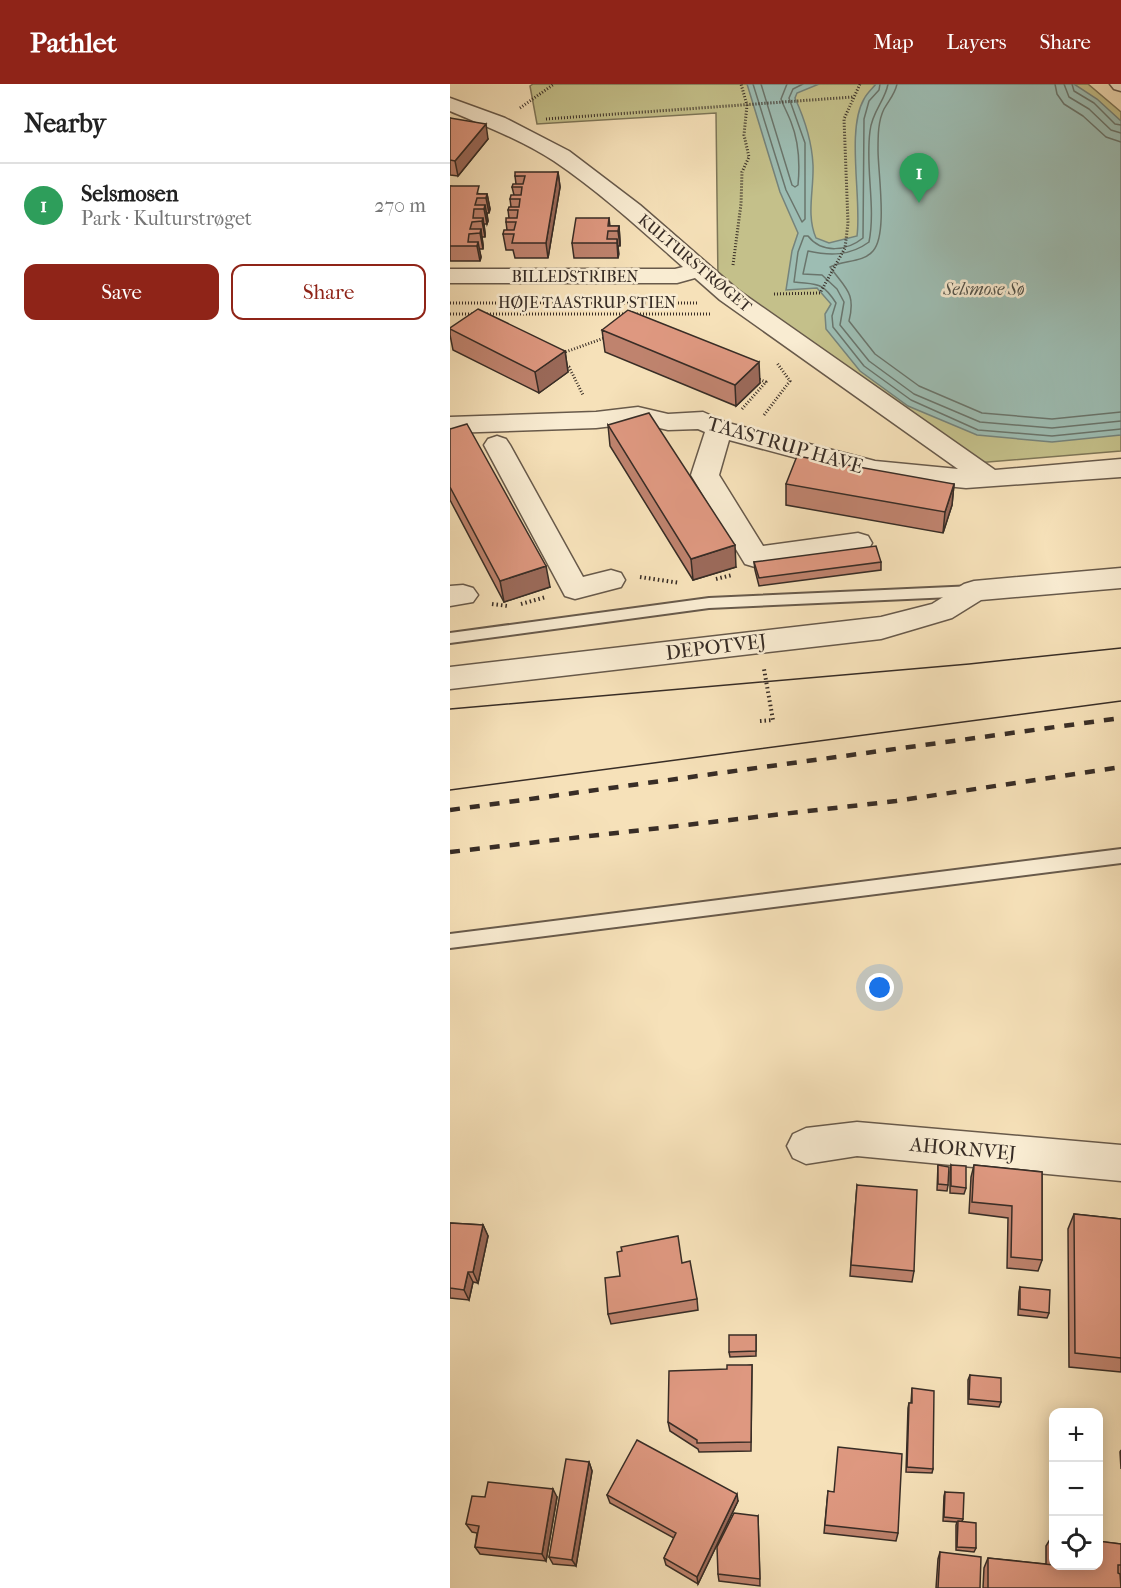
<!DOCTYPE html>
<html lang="en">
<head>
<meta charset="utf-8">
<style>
	:root { --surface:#fff; --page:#f6f6f6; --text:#222; --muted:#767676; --line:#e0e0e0; --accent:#8f2418 }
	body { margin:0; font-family:"IM FELL French Canon",serif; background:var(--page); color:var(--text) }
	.controls { position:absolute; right:18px; bottom:18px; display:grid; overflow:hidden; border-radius:12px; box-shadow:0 3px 15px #0003 }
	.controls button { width:54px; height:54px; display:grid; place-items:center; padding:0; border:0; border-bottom:2px solid var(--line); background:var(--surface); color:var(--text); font:30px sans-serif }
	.you { position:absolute; left:430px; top:904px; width:21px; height:21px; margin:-15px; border:4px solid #fff; border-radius:50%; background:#1a73e8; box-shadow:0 0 0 9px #1a73e833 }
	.badge { display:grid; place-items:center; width:39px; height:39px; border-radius:50%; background:var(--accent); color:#fff; font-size:20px; font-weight:700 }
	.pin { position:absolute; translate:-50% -50px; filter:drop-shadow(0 2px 3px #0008) }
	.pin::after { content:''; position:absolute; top:32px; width:21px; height:18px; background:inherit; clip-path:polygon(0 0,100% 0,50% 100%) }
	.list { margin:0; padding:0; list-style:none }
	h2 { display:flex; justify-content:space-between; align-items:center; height:78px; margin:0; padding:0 24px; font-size:26px }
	h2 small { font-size:20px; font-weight:400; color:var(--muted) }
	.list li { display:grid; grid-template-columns:39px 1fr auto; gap:18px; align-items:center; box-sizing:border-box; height:84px; padding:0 24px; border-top:2px solid var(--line) }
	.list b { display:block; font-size:22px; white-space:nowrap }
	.list p { margin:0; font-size:20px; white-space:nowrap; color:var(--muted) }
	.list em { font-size:20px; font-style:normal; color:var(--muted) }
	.actions { display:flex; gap:12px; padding:18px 24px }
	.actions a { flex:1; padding:14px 0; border:2px solid var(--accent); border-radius:12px; text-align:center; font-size:21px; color:var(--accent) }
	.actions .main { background:var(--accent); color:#fff }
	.icon { flex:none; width:33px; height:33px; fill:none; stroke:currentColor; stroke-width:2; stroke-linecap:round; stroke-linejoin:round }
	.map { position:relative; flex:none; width:671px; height:1504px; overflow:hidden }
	header { display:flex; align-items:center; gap:36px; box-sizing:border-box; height:84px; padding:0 30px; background:var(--accent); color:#fff }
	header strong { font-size:28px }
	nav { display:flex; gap:33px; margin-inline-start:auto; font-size:21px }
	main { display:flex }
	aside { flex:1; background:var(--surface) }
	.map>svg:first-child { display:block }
</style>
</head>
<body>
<header>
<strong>Pathlet</strong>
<nav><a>Map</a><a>Layers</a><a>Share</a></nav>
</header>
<main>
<aside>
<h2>Nearby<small></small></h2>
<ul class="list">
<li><span class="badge" style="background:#2e9e5b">1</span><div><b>Selsmosen</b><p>Park · Kulturstrøget</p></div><em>270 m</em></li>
</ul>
<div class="actions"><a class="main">Save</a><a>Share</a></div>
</aside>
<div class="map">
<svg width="671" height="1504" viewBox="0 0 671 1504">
	<rect width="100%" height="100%" fill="#f6e1b9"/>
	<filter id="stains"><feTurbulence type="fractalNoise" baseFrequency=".00333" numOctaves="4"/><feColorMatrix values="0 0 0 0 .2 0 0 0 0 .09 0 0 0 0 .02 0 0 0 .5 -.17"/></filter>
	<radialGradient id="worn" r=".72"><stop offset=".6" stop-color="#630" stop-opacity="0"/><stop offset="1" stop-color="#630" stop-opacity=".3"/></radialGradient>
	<path fill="#c4c08a" stroke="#7e7658" stroke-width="1.5" d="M83 0H638L671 28V367L502 381 268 198 266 29 87 40 80 2Z"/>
	<path fill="#9dbdb3" stroke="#75837b" stroke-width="1.5" d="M297 0H369L347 9 345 14C355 36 362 57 363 81 364 106 356 131 366 154L379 159 407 152C412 116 396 46 414 15 417 9 422 5 426 0H624L647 15 671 37V351L602 358 527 351 458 322 410 287 376 245 375 230 381 220 367 204 336 206 342 167 348 149 330 108Z"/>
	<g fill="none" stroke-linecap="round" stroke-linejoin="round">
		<path stroke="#6a756c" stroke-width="1.5" d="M303 0 336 106 352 138 355 135V59L339 14 343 5 353 0
			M311 0 342 101 345 103 348 101C350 80 349 58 341 38 338 30 334 23 331 15L337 0
			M430 0 429 6 419 17 414 35 413 154C397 167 372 170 358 152H354L348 168 344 198C367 201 372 197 386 219L382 232 383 243 414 282 461 316 528 346 602 352 671 345
			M438 0C435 17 422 27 420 47 415 84 426 122 419 158 400 172 380 172 358 167L353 190 372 191 387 205 394 218 390 241 419 277 464 310 530 338 602 344 671 337
			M447 0C445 10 439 16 434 25 428 37 428 52 428 66 428 89 438 150 423 167 413 179 393 176 380 183 396 205 406 209 399 237L425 270 469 302 532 329 602 335 671 328
			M605 0 607 10 614 20 633 32 656 53 671 58
			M614 0 619 13 639 25 661 46 671 49
			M622 0 624 7 644 19 665 40 671 41"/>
		<g stroke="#685a4b" stroke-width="4">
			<path id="lane" d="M524 502 531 507 524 512 259 524 0 559V549L259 514Z
				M671 765V779L0 864V850Z"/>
		</g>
		<g stroke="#685a4b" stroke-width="3">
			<path id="street" d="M660 0H671V7L664 5Z
				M0 14 55 34 119 67 190 121 288 206 545 386 671 375V393L516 404 425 395 279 356 269 391 313 462 408 449 418 452 422 459 418 466 408 469 305 483 295 480 241 391 255 348 248 345 218 346 188 339 146 344 0 349V333L146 328 188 323 218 330 253 328 278 339 425 377 508 385 270 216 245 194 227 199H0V185H225L233 183C191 146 150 108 104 77 72 56 35 42 0 27Z
				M47 352 56 355 60 361 133 493 161 486 171 489 175 496 171 503 125 515 115 512 34 361 38 355Z
				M671 484V504L531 516 502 534 431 555 0 605V583L431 533 482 520 514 500 524 497Z
				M13 501 23 504 28 511 23 518 0 522V502Z
				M407 1038 671 1061V1097L407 1072 356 1080 343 1074 337 1062 343 1050 356 1044Z"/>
		</g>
		<path stroke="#382d26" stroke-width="3" stroke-dasharray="1 2" stroke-linecap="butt" d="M70 24 104 0
			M96 35 403 13
			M283 181 291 120 292 88 299 73 294 51 297 21 291 0
			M324 210 370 209 395 164 398 139 394 35 410 0
			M0 219H248
			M0 230H23
			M34 230H176
			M187 230H260
			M110 270 157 253
			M113 281 119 283 133 311
			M292 325 316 298 306 294
			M314 331 340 297 327 279"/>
		<path stroke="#382d26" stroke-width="4" stroke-dasharray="1.5 3" stroke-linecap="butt" d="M190 493 230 499
			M266 495 282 491
			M42 520 58 522
			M71 520 96 513
			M310 637 323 636 314 585"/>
		<use href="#lane" fill="#f9ecd2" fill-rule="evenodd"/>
		<use href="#street" fill="#f9ecd2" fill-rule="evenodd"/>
		<path stroke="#382d26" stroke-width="1.5" d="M0 625 519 580 671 564
			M0 706 671 617"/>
		<path stroke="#382d26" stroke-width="4.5" stroke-dasharray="10 10" stroke-linecap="butt" d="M0 726 671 634
			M0 768 446 717 671 683"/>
	</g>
	<path fill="#bf836e" stroke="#382d26" stroke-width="1.5" d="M0 34 38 55 8 92 0 91Z
		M108 88 110 103 98 174H65L63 166H56L53 150 57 146 56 138 59 134 58 126 61 123 60 115 64 111 62 103 66 100 65 92Z
		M0 102 30 110H37L40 125 39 129H37L38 137 37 140H34L35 149V153H32L33 161V165H29L31 173 30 177H0Z
		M159 134 160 142H169L170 158V162H168V174H124L122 159Z
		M0 244 115 267 118 288 89 309 3 266 0 251Z
		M152 246 310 299 286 322 155 268Z
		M158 341 286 483 243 496 160 362Z
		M0 345 100 503 54 518 0 416Z
		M336 400H504L502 421 493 449 336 421Z
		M304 478H431V486L309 502 305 486Z
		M488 1081 498 1101 497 1107 487 1106Z
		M501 1081 516 1104 514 1110 500 1109V1088Z
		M524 1081 592 1088V1176L588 1187 557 1184 558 1134 519 1129 521 1093Z
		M407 1101 464 1187 462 1198 400 1192Z
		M624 1130 671 1135V1288L619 1283 618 1145Z
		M0 1139 33 1141 38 1152 28 1199 23 1198 19 1216 0 1214Z
		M232 1179 247 1215 248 1226 161 1240 158 1230 170 1192Z
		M570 1203 599 1229 597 1234 568 1231 569 1208Z
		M306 1251V1272L280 1273 279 1268Z
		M302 1281 301 1367 249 1368 248 1365 220 1347 218 1338 277 1285Z
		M520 1291 551 1318 549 1323 518 1320V1296Z
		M462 1304 483 1385 482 1389 456 1388 458 1324 459 1319H461Z
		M671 1366V1385L670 1368Z
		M139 1378 142 1387 126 1482 103 1480 99 1473Z
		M378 1407 448 1449 446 1457 374 1449Z
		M495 1408 513 1435 512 1437 526 1464 524 1468 506 1466V1441L507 1438 493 1437 494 1412Z
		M157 1411 288 1417 248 1500 216 1481 214 1474 224 1454 160 1419Z
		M35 1413H107L96 1477 30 1470 25 1463 27 1449 22 1448 16 1440Z
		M308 1432 310 1502 269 1497 268 1490Z
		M602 1452 671 1460V1504H533L534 1484 538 1474 596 1480V1462Z
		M490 1468 530 1504H486L488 1475Z"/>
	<path fill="#9b6a5a" stroke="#382d26" stroke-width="1.5" d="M36 40 38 55 8 92 5 77Z
		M108 88 110 103 98 174 96 159Z
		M37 110 40 125 39 129 36 114Z
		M35 121 38 137 37 140 34 125Z
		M33 134 35 149V153L32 137Z
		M169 142 170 158V162L168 147Z
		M31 145 33 161V165L30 149Z
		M167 155 169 170 168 174 167 159Z
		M28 158 31 173 30 177 27 162Z
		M115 267 118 288 89 309 85 288Z
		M309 278 310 299 286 322 285 301Z
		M504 400 502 421 493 449 495 428Z
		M285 461 286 483 243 496 241 475Z
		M96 482 100 503 54 518 50 497Z
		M33 1141 38 1152 28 1199 23 1188Z
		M18 1188 23 1198 19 1216 14 1206Z
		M139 1378 142 1387 126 1482 122 1476Z
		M103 1405 107 1413 96 1477 92 1470Z
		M287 1410 288 1417 248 1500 247 1493Z"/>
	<path fill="#de9880" stroke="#382d26" stroke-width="1.5" d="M0 34 36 40 5 77 0 76Z
		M65 88H108L96 159H62L64 150H53L54 146H64L66 138H56V134H67L68 126H58L59 123H69L70 115H60L61 111H71L72 103H62L63 100H73L75 92H65Z
		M0 102H29L27 110H37L36 114H27L25 121H35L34 125H24L23 134H33L32 137 22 138 20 145H31L30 149 19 150 18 158H28L27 162H0Z
		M126 134H159L158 142H169L168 147H158L157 155H167V159H122Z
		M28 225 115 267 85 288 0 245V244Z
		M178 226 309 278 285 301 152 246Z
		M199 329 285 461 241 475 158 341Z
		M17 340 96 482 50 497 0 403V345Z
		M347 372 504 400 495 428 336 400Z
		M426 462 431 478 309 494 304 478Z
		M488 1081 499 1083 498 1101 488 1100Z
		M501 1081 516 1082V1104L501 1102Z
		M524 1081 592 1088V1176L561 1173 562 1122 522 1118Z
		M407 1101 467 1106 464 1187 401 1181Z
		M624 1130 671 1135V1274L625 1269Z
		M0 1139 33 1141 23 1188H18L14 1206 0 1204Z
		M228 1152 232 1179 240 1177 247 1215 158 1230 155 1194 170 1192 167 1168 172 1167 171 1163Z
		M570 1203 600 1206 599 1229 570 1225Z
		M279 1251H306V1267L279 1268Z
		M277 1281H302L301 1358 247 1359V1356L218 1338 219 1287 277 1285Z
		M520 1291 551 1294V1318L519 1315Z
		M462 1304 484 1307 483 1385 457 1383 459 1319H462Z
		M187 1356 287 1410 247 1493 214 1474 226 1449 157 1411Z
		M388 1363 452 1370 448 1449 375 1441 378 1407 384 1408Z
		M116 1375 139 1378 122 1476 99 1473Z
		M38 1398 103 1405 92 1470 25 1463 29 1442 16 1440 22 1412 35 1413Z
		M495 1408 514 1409 513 1435 494 1433Z
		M284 1429 308 1432 310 1495 268 1490 267 1463Z
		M508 1437 526 1439V1464L507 1463Z
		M602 1452H603V1482H648V1457L671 1460V1481H668V1489L670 1490 671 1504H538V1474L603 1481Z
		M490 1468 531 1473 530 1504H488Z"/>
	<g text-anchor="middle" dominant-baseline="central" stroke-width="5" stroke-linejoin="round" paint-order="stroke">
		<g font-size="16" fill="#382d26" stroke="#f9ecd2">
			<text transform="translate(245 179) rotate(40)">KULTURSTRØGET</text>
			<text x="125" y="192">BILLEDSTRIBEN</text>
			<text x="137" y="218">HØJE TAASTRUP STIEN</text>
		</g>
		<g font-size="18" font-style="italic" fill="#515149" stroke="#f9ecd2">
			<text x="534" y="205">Selsmose Sø</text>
		</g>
		<g font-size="20" fill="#382d26" stroke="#f9ecd2">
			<text transform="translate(335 361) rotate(16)">TAASTRUP HAVE</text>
			<text transform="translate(266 563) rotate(-7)">DEPOTVEJ</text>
			<text transform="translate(513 1065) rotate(5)">AHORNVEJ</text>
		</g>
	</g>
	<rect width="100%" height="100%" filter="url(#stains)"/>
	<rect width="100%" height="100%" fill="url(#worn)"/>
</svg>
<div class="controls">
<button>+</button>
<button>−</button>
<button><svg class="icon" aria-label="locate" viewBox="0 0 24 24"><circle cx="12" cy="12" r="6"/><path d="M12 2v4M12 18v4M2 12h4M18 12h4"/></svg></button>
</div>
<div class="you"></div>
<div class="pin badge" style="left:469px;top:119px;background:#2e9e5b">1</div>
</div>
</main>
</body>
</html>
